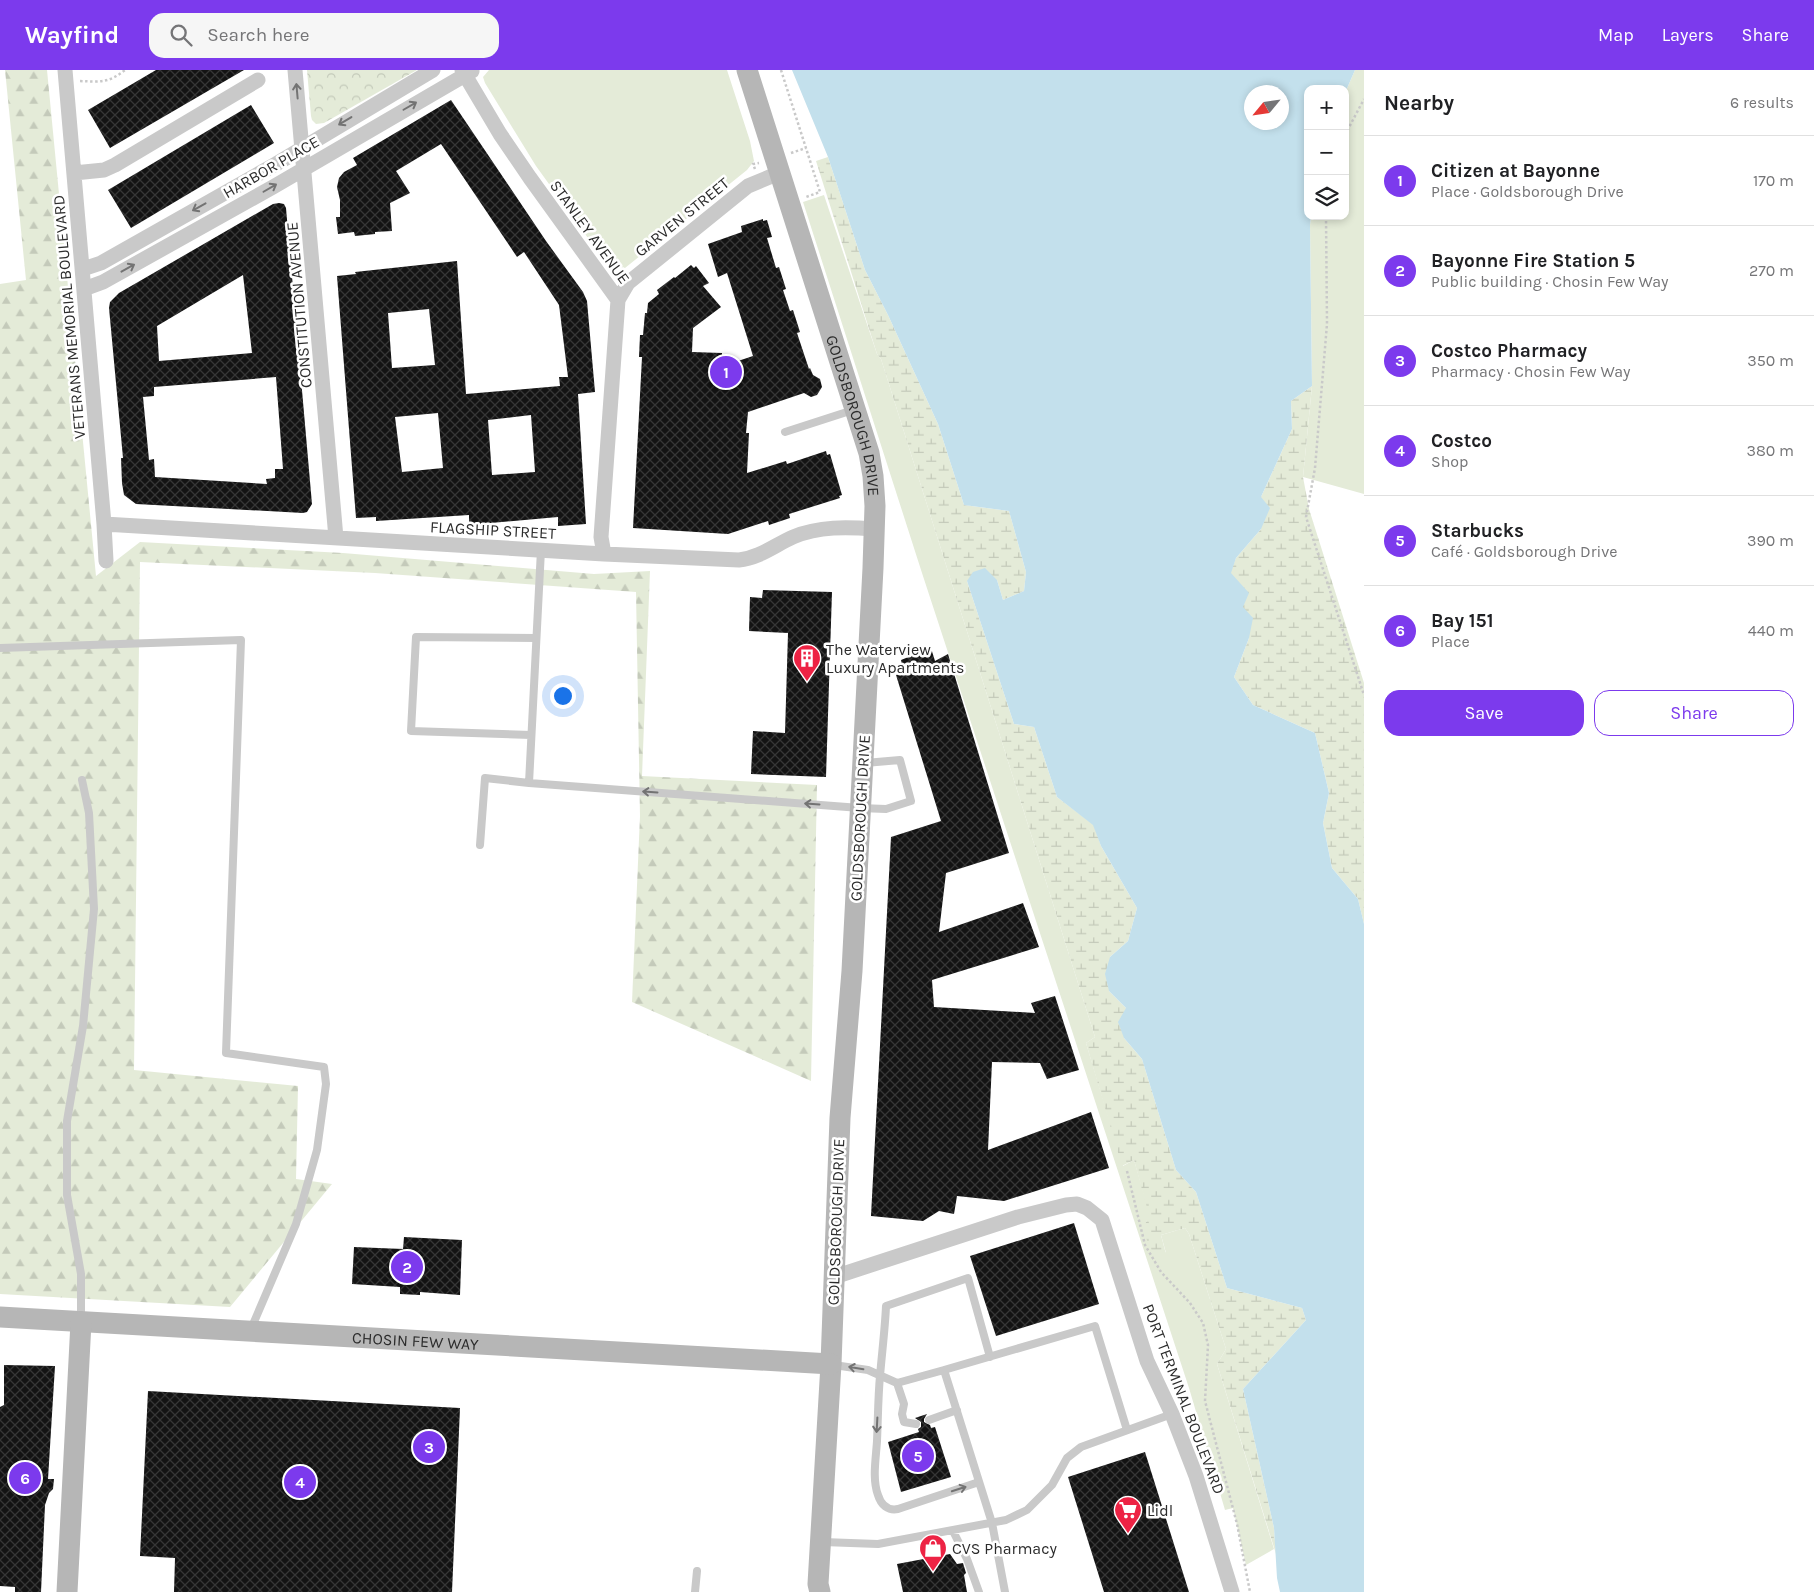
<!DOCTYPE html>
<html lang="en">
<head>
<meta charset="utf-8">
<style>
	:root { --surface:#fff; --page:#f6f6f6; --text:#202124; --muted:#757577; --line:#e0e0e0; --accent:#7c3aed }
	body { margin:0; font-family:Karla,sans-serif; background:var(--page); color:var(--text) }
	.controls { position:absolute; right:15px; top:15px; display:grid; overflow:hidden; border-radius:10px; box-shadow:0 2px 8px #0003 }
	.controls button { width:45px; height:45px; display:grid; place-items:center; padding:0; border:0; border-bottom:1px solid var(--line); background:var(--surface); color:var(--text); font:25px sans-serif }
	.compass { position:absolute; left:1244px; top:15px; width:45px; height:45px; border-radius:50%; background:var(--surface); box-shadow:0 2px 8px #0003; rotate:241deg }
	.you { position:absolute; left:562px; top:625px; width:18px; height:18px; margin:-12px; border:4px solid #fff; border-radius:50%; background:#1a73e8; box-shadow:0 0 0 8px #1a73e833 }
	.badge { display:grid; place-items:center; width:32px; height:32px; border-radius:50%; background:var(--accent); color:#fff; font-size:16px; font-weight:700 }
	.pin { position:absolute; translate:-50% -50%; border:2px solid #fff; box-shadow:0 1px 5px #0006 }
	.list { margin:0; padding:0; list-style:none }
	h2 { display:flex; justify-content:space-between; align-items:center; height:65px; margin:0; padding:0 20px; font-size:21px }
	h2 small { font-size:16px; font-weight:400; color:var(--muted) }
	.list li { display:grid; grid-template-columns:32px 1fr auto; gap:15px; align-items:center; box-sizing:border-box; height:90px; padding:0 20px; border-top:1px solid var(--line) }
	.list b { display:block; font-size:19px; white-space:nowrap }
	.list p { margin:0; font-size:16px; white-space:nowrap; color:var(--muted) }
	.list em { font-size:16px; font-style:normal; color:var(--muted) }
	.actions { display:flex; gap:10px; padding:15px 20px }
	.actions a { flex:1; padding:11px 0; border:1px solid var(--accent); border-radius:15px; text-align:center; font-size:18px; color:var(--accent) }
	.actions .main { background:var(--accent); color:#fff }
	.icon { flex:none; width:28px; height:28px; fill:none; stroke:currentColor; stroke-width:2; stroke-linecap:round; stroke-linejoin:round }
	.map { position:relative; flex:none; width:1364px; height:1522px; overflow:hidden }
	header { display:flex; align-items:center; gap:30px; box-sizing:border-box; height:70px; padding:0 25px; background:var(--accent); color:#fff }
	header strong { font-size:24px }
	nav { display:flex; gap:28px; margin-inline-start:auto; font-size:18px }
	.search { width:350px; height:45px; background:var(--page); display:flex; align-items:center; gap:12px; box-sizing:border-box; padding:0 18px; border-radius:15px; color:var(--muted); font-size:19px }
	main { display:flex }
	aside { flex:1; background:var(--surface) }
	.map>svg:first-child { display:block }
</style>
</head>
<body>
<header>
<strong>Wayfind</strong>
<div class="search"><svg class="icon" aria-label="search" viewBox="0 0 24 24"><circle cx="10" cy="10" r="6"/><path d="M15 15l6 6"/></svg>Search here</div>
<nav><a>Map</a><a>Layers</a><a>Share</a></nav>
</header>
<main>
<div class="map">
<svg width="1364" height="1522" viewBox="0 0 1364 1522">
	<defs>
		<pattern id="forest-firs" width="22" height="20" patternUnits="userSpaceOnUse" patternTransform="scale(1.25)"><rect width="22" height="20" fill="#e4ebd8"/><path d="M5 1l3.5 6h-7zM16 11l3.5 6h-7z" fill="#c4caba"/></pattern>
		<pattern id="wetland-marsh" width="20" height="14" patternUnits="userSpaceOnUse" patternTransform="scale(1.25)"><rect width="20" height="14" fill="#e4ebd8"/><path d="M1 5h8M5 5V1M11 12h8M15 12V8" fill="none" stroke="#c4caba"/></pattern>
		<pattern id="park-crowns" width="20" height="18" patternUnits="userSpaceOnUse" patternTransform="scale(1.25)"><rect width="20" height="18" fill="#e4ebd8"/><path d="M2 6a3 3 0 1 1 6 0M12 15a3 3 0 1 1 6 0" fill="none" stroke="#c4caba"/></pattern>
		<pattern id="building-cross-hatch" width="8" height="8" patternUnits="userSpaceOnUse" patternTransform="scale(1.25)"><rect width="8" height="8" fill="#131313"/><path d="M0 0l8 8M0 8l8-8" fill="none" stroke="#363636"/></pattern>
	</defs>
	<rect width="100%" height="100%" fill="#fff"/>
	<path fill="#e4ebd8" d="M489 0H727L750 71 754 91 747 100 625 198 615 199 606 193 536 96 485 13 483 7Z
		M1355 0H1364V424L1303 407 1312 316 1310 155 1311 146H1345V23Z
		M824 125 877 284 881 289 1095 967 1086 973 1123 1096 1134 1090 1150 1145 1146 1152 1166 1183 1161 1165 1185 1158 1189 1164 1226 1279 1217 1294 1274 1479 1246 1495 1233 1438 1225 1440 1189 1318 922 503 803 132Z"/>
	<path fill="url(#forest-firs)" d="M5 0H47L96 506 140 472 343 483 594 504 650 501 642 706 817 715 811 1011 632 932 640 746 636 522 375 503 140 492 134 1000 298 1016 296 1109 332 1114 230 1237 0 1224V214L26 210Z"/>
	<path fill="url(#wetland-marsh)" d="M828 87 865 200 888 245 938 354 964 435 1009 441 1026 502 1024 521 1003 530 997 510 967 511 1014 654 1034 657 1057 727 1094 755 1101 776 1137 838 1128 871 1110 887 1109 921 1126 938 1124 968 1142 989 1176 1100 1196 1122 1227 1218 1302 1238 1306 1250 1243 1319 1274 1458 1276 1484 1217 1294 1226 1279 1189 1164 1185 1158 1161 1165 1166 1184 1152 1181C1145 1168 1142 1158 1149 1145L1134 1090 1122 1096 1086 973 1095 967 881 289 877 284 816 91Z
		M1312 316 1303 407 1309 439 1364 613V854L1358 829 1332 798 1323 753 1329 723 1315 663 1253 635 1234 607 1249 568 1243 537 1230 503 1236 488 1261 459V427L1292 359 1291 331Z"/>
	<path fill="url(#park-crowns)" d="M307 0H417L324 53 316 54 312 50 311 46Z"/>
	<path fill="#c3e0ec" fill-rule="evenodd" d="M792 0H1355L1345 23V19H1308V146H1311L1310 155 1312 316 1291 331 1292 359 1261 427 1270 438 1261 459 1236 488 1231 503 1249 523 1243 537 1253 548 1249 568 1234 607 1253 635 1315 663 1329 723 1323 753 1332 798 1358 829 1364 854V1522H1280L1277 1508 1274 1458 1243 1319 1306 1250 1302 1238 1227 1218 1196 1122 1176 1100 1142 989 1124 968 1118 952 1126 938 1109 921 1105 904 1110 887 1128 871 1137 838 1101 776 1093 755 1057 727 1034 657 1014 654 967 511 973 502 985 498 997 510 1003 530 1024 521 1026 502 1009 441 964 435 938 354 888 245 865 200 828 87ZM1252 22H1282V52H1252Z"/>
	<path fill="url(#building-cross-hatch)" fill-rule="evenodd" d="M156 0H244L110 78 88 40Z
		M451 30 546 171 583 222 587 231 595 322 578 324 586 454 558 456V447L469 455V445L376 451V447L356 448 337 206 356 204 355 202 457 191 466 324 560 316 559 307H568L559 235 524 182 517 187 441 74 396 101 410 123 390 133 392 161 375 162V164L355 166 354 162 338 164 336 147H340V130L337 117 339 108 344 102 357 95 353 88ZM429 239 435 295 392 298 388 243ZM438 343 443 398 402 402 395 347ZM531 345 535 402 492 405 488 350Z
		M251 35 274 73 131 158 108 120Z
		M279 133 284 134 286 138 312 434 307 442 303 443 136 434 124 425 122 413 121 388H123L109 238 110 232 119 223 273 134ZM243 205 252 283 159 291 157 256ZM276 307 283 399H275V408L266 409 267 414 155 407 154 389 149 390 143 327 154 326V317Z
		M763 149V151L767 150 772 167 767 168 776 198 779 197 786 219 783 220 790 241 793 240 800 262 797 263 809 299 810 298 813 305 820 309 822 317 817 325 811 327 804 323 748 342 746 363H749L747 403 786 391 787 394 826 381 827 385 830 384 842 425 839 426 840 428 789 444 790 448 769 455 768 451 728 464 633 458 642 287H639L640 265H643L645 243H647L648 233 659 224 657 220 674 207 675 208 691 195 694 198 696 196 709 213 703 216 721 237 693 258 692 282 722 283V286L727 287 729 294 753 286 727 203 718 207 708 174 742 162 741 156Z
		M763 520 832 522 826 707 751 704 753 661 785 663 788 563 749 561 750 527 762 528Z
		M931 578 935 591 948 584 1009 783 946 803 939 862 1023 833 1039 877 932 910 934 937 1035 943 1031 933 1055 926 1079 1000 1047 1009 1040 993 992 992 988 1080 1091 1042 1109 1098 1004 1131 957 1126 954 1144 939 1141 923 1151 871 1146 891 767 941 751 896 605 903 602 901 590Z
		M1074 1153 1099 1234 996 1266 970 1186Z
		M404 1167 462 1170 460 1225 420 1222V1225L400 1224V1217L352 1214 354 1177 403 1179Z
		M4 1295 55 1296 48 1409H54L53 1419 49 1423 45 1435 41 1522H15V1517L0 1516V1337L4 1335Z
		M148 1321 460 1338 452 1522H174L175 1488 140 1486Z
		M927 1344 924 1349V1352L930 1355 931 1358 935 1357 951 1407 901 1422 888 1372 919 1362 918 1359 921 1357V1352L915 1348Z
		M1145 1382 1189 1522H1104L1068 1407Z
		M950 1484 957 1494 963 1493 966 1503 964 1505 967 1522H903L897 1494Z"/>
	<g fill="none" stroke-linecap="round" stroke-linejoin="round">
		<path stroke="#c9c9c9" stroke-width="2.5" stroke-dasharray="2.5 2.5" stroke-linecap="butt" d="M781 0 820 122 806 127
			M80 11C100 12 109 13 125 0
			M1345 65 1364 29
			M791 83 806 78
			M755 99 753 94 759 93
			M1326 146 1327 254 1315 398 1306 447 1364 625
			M1127 1101 1145 1175 1161 1202 1190 1233 1203 1253 1208 1275 1205 1331 1237 1454 1250 1522"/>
		<path stroke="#c9c9c9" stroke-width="8" d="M785 362 853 340
			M0 578 241 570 226 983 324 997 326 1014 317 1080 296 1154 251 1259
			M531 665 411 661 416 567 536 568
			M529 713 541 480
			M480 775 485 708 529 713 860 738 886 739 911 731 900 690 865 693
			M81 1250V1204L67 1125V1051L83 956 94 839 89 743 82 710
			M834 1295 868 1300 897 1313 944 1300 992 1453 1005 1522
			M944 1300 1095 1256 1127 1360
			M897 1313 904 1334 902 1344 904 1352 916 1354
			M929 1350 957 1340
			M979 1412 898 1439C888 1441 881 1435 878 1425 872 1409 876 1388 877 1371 878 1350 878 1327 880 1306 882 1282 885 1259 886 1236L968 1208 990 1287
			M953 1461 967 1489 979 1522
			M823 1472 878 1474 1006 1450 1027 1440 1052 1415 1067 1388 1081 1377 1172 1344
			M695 1522 697 1501"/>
		<path stroke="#c9c9c9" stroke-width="15" d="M65 0 104 454 106 491
			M295 0 336 468
			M462 0 500 64 530 108 618 230 601 467 604 484
			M74 103 104 100 115 95 258 10
			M83 199 101 193 276 94 433 0
			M84 219 103 212 273 117 472 1
			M618 230 628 213 748 116 779 103
			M104 454 604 484 739 490C759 488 775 475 793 467 819 456 847 457 875 459
			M834 1207 1018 1147 1066 1135 1077 1134 1087 1138 1102 1150 1147 1291 1172 1344 1196 1406 1232 1522"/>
		<g stroke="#b6b6b6" stroke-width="21">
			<path id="s1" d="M747 0 869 383 873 406 875 436 873 498 852 901 840 1048 831 1294 818 1514 820 1522"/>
			<path id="s2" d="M0 1247 831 1294"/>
			<path d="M67 1522 81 1252"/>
		</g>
	</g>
	<defs><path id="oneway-shaft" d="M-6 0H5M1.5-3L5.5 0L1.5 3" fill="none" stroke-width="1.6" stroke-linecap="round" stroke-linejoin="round" transform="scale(1.25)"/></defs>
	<g stroke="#737373">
		<use href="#oneway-shaft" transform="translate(297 21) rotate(-95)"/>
		<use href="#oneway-shaft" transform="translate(410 36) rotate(-30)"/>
		<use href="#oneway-shaft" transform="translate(345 51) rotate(149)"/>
		<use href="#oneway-shaft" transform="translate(270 118) rotate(-30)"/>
		<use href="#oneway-shaft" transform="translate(199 137) rotate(151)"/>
		<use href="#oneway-shaft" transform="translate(128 198) rotate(-29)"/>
		<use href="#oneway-shaft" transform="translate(650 722) rotate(-176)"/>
		<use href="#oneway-shaft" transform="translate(812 734) rotate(-176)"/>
		<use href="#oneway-shaft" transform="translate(856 1298) rotate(-171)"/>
		<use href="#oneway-shaft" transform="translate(877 1355) rotate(93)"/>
		<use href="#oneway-shaft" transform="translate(959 1419) rotate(-18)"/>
	</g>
	<defs>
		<g id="building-pin" transform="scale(1.4375)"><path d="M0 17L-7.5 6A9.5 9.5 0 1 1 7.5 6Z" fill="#ed2344" stroke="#fff"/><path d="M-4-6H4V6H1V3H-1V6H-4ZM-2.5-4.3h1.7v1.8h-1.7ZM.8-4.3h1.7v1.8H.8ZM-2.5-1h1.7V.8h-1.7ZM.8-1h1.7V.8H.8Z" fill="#fff"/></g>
		<g id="supermarket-pin" transform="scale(1.4375)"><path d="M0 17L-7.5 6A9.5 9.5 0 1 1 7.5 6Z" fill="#ed2344" stroke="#fff"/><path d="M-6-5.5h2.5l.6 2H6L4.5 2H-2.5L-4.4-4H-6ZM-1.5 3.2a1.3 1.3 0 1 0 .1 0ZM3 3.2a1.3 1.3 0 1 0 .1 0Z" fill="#fff"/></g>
		<g id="shop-pin" transform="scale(1.4375)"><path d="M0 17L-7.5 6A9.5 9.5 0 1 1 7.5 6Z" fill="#ed2344" stroke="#fff"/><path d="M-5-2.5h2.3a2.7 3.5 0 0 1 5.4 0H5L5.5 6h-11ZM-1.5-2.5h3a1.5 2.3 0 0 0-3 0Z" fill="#fff"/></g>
	</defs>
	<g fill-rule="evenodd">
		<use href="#building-pin" x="807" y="588"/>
		<use href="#supermarket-pin" x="1128" y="1440"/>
		<use href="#shop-pin" x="933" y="1478"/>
	</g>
	<g text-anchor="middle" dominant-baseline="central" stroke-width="5" stroke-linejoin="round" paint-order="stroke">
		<g font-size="16" fill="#2c2c2c" stroke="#fff">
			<text transform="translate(271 97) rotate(-30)">HARBOR PLACE</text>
			<text transform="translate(682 147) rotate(-39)">GARVEN STREET</text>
			<text transform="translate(590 162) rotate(54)">STANLEY AVENUE</text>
			<text transform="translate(299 235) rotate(-95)">CONSTITUTION AVENUE</text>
			<text transform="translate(69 247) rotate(-95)">VETERANS MEMORIAL BOULEVARD</text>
			<text stroke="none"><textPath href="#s1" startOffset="362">GOLDSBOROUGH DRIVE</textPath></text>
			<text transform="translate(493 460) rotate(3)">FLAGSHIP STREET</text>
			<text transform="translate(860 748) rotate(-87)">GOLDSBOROUGH DRIVE</text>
			<text transform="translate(836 1152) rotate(-88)">GOLDSBOROUGH DRIVE</text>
			<text stroke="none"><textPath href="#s2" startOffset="416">CHOSIN FEW WAY</textPath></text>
			<text transform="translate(1184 1329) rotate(69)">PORT TERMINAL BOULEVARD</text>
		</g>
		<g font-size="16" fill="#2c2c2c" stroke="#fff" text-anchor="start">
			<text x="826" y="579">The Waterview<tspan x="826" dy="18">Luxury Apartments</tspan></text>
			<text x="1147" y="1440">Lidl</text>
			<text x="952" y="1478">CVS Pharmacy</text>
		</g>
	</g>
</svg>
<div class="controls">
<button>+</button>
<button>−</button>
<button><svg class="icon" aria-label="layers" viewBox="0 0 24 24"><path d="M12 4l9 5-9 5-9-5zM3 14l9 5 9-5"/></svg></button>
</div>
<svg class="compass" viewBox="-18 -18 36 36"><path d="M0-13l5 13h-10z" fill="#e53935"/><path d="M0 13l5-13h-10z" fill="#757577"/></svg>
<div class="you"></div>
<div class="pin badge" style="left:726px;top:302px">1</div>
<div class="pin badge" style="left:407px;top:1197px">2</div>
<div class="pin badge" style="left:429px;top:1377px">3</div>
<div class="pin badge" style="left:300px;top:1412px">4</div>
<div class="pin badge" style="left:918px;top:1386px">5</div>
<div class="pin badge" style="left:25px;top:1408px">6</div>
</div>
<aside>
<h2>Nearby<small>6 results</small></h2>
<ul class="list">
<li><span class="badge">1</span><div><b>Citizen at Bayonne</b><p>Place · Goldsborough Drive</p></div><em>170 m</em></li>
<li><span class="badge">2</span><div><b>Bayonne Fire Station 5</b><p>Public building · Chosin Few Way</p></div><em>270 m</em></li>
<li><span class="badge">3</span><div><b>Costco Pharmacy</b><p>Pharmacy · Chosin Few Way</p></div><em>350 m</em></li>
<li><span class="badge">4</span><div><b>Costco</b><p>Shop</p></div><em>380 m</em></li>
<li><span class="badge">5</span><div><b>Starbucks</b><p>Café · Goldsborough Drive</p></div><em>390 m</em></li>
<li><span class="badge">6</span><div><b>Bay 151</b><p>Place</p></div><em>440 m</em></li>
</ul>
<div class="actions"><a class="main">Save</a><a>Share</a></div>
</aside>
</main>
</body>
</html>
